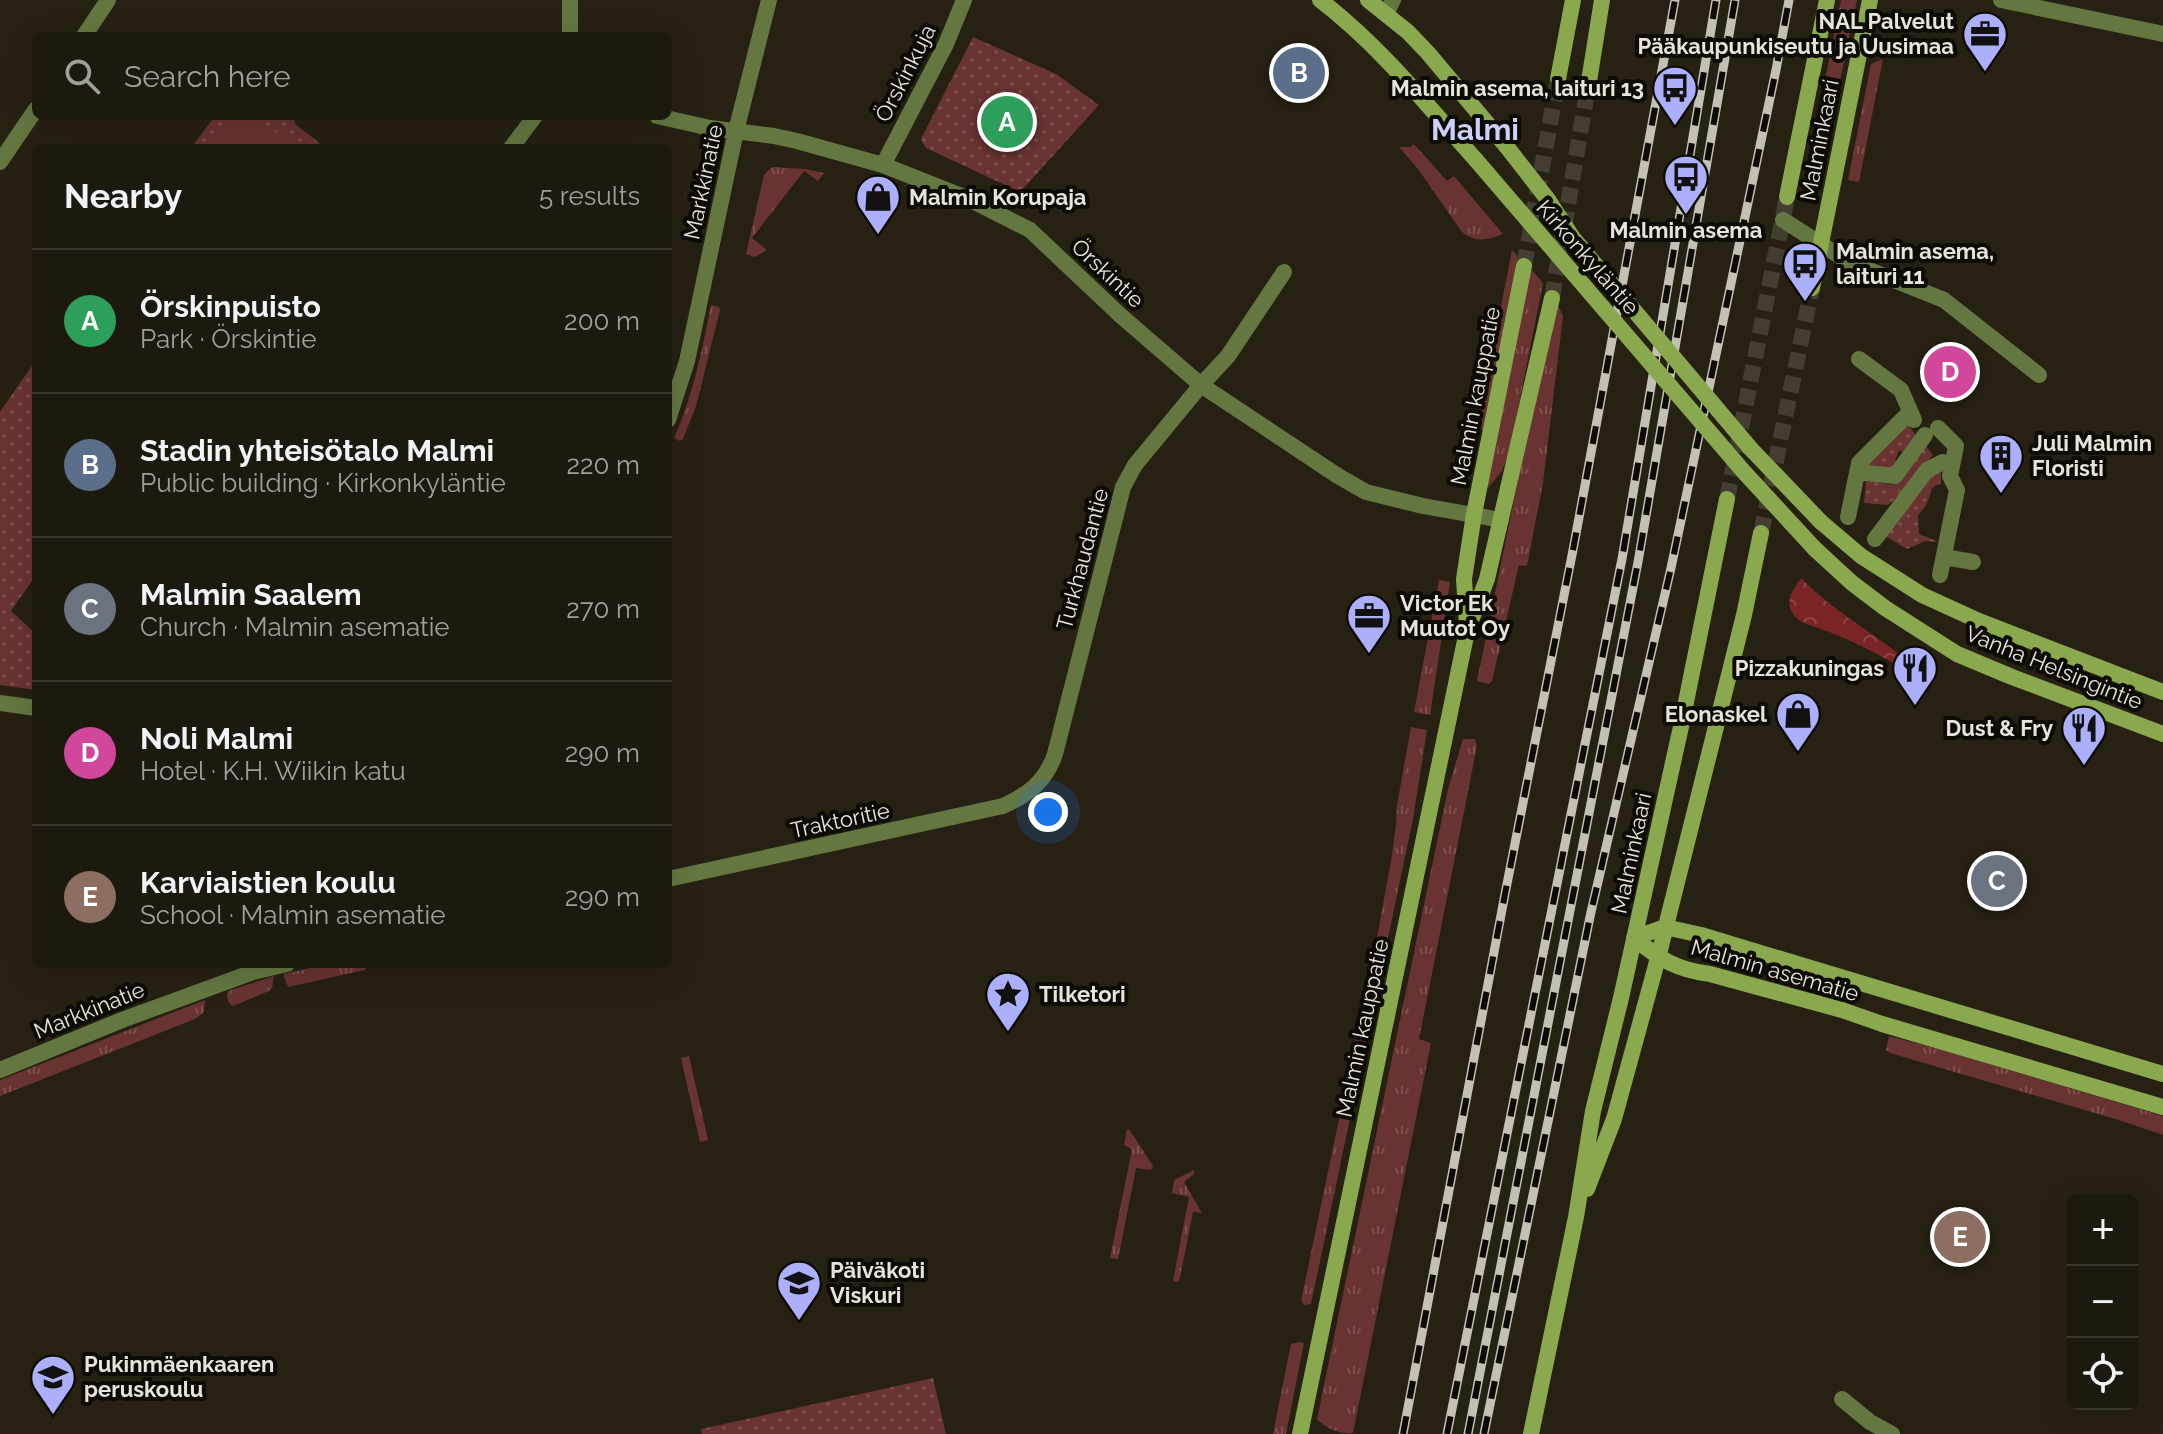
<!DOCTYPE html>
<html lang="en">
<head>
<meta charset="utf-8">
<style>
	:root { --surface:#1c190e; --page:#29261c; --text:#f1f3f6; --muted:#a0a09e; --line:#3a382e; --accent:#acaffb }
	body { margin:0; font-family:Raleway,sans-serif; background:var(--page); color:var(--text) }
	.controls { position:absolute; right:24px; bottom:24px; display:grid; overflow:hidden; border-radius:12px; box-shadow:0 8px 32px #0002 }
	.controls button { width:72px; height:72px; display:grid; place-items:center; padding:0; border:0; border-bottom:2px solid var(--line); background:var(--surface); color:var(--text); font:40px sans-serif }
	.you { position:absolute; left:1048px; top:812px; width:28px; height:28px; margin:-20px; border:6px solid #fff; border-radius:50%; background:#1a73e8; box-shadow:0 0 0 12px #1a73e833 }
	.badge { display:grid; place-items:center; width:52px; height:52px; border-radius:50%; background:var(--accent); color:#fff; font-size:26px; font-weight:700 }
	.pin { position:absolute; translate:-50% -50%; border:4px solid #fff; box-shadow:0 2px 8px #0006 }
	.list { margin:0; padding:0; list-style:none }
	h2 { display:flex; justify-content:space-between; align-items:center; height:104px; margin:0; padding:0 32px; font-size:34px }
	h2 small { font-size:26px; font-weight:400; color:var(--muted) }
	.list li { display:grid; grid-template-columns:52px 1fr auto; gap:24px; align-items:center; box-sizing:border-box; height:144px; padding:0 32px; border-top:2px solid var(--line) }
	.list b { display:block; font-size:30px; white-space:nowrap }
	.list p { margin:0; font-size:26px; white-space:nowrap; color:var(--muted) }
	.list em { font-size:26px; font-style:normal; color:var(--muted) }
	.icon { flex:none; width:44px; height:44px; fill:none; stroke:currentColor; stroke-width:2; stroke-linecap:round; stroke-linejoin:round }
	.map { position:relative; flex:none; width:2163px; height:1434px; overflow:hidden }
	.search { position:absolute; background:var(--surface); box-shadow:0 8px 32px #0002; left:32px; top:32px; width:640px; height:88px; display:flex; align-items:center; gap:20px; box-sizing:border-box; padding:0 28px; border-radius:12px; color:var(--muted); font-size:30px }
	.panel { position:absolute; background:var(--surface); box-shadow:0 8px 32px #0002; left:32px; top:144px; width:640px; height:824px; border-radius:12px }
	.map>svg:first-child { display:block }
</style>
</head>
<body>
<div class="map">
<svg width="2163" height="1434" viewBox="0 0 2163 1434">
	<defs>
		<pattern id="grass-tufts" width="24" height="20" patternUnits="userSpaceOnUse" patternTransform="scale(2)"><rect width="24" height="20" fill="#693331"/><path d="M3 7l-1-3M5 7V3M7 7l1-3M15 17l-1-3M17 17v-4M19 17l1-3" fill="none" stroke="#7e504e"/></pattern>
		<pattern id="forest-crowns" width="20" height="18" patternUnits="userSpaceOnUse" patternTransform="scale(2)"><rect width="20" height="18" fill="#7b2426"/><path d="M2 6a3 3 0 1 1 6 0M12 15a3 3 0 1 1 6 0" fill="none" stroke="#8e4445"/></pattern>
		<pattern id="park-dots" width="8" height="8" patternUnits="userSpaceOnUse" patternTransform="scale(2)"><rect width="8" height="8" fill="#693331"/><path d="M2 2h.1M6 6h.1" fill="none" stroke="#7e504e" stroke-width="1.8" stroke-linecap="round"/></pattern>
	</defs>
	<rect width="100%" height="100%" fill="#262113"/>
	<path fill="url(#grass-tufts)" d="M1841 0H1857L1828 138 1823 137 1820 105Z
		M1883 59 1859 182 1848 180 1871 64Z
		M1414 144 1447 181 1454 176 1503 234C1488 240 1475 243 1462 232L1418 169 1399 147H1410Z
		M772 167 805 169 824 173 818 181 804 171 752 238 767 250 755 257 746 254 764 175Z
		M1512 250 1519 258 1484 430 1477 429Z
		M1531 269 1543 283 1510 449 1502 471 1488 488 1487 485Z
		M1555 299 1563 316 1543 483 1527 566 1519 565 1492 681 1489 684 1477 681Z
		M711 305 719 307 720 310 696 406 683 439 680 441 674 438C693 395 702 351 711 305Z
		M1439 580 1450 582 1430 715 1414 712Z
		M1411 727 1427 730 1413 819 1311 1304 1305 1305 1301 1301 1379 927 1392 855 1396 824 1397 805Z
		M1463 739H1475L1477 746 1419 1039 1431 1043 1353 1433C1339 1434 1327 1429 1317 1419L1448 789Z
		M329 964H366L367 967 365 970 288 987 283 974Z
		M274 976 272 988 269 991 233 1006C227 1002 226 997 228 991Z
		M205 1000 204 1012 195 1019 0 1096V1080Z
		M1889 1036 1938 1049 2163 1116V1135L2119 1120 1890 1053 1886 1050Z
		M689 1056 708 1140 700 1142 681 1058Z
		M1129 1129 1153 1166 1151 1170 1136 1168 1118 1259 1110 1258 1132 1149 1124 1145 1127 1130Z
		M1194 1170V1174L1184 1182 1202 1213 1193 1212 1179 1282 1173 1281 1189 1197 1172 1193 1174 1180Z
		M1299 1342 1304 1343 1286 1434H1273L1291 1344Z"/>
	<path fill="url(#forest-crowns)" d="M1801 578C1835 613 1878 635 1915 667L1908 672C1879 654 1850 639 1818 628 1808 624 1797 622 1792 612 1785 600 1794 588 1801 578Z"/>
	<path fill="url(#park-dots)" d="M973 37 1056 74 1099 105 1020 192 926 148 921 139Z
		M215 116H294L295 124 326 148H191Z
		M36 360V575L11 611 36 634V690L0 685V412Z
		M1908 425 1916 435 1907 453 1899 451 1895 460 1898 463V468H1865L1867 462Z
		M1924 444 1933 455 1893 501 1887 505 1864 503 1866 480 1893 485C1908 477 1915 458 1924 444Z
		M1941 471V483L1932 488 1927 504 1918 515 1919 534 1939 542 1925 541 1907 549 1885 536 1928 478Z
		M933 1378 946 1434H702L701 1429Z"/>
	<path fill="#693331" d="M255 118 299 148H206L224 123Z"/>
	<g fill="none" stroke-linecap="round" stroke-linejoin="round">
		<path stroke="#433e31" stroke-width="16" stroke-dasharray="16 8" stroke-linecap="butt" d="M1524 266 1558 79
			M1552 298 1589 81
			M1727 499 1787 197
			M1761 533 1812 288"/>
		<path stroke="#647741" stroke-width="16" d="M570 0V36
			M2001 0 2163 34
			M1386 14 1393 0
			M84 36 108 0
			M657 116 710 128 774 136 797 141 883 165 969 199 1030 230 1120 315 1201 385 1338 476 1366 492 1423 506 1501 520
			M511 148 535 116
			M0 162 36 109
			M883 165 946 44 964 0
			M1783 220 1849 262 1944 300 2039 375
			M1859 359 1901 390 1914 420
			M668 420 687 361 736 131 769 0
			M1938 428 1956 446 1950 476 1957 490 1940 575
			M1857 472 1895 476 1925 435
			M1848 517 1859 463 1909 413
			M1875 539 1927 470 1943 462
			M1944 557 1973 562
			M0 703 36 708
			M668 879 1003 806C1028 795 1046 781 1055 754L1123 487 1135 465 1201 385 1228 356 1284 272
			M0 1070 122 1020 253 972 287 964
			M1842 1399 1870 1422 1892 1434"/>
		<path stroke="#8aa84d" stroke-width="16" d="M1320 0C1380 46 1426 104 1476 160
			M1368 0 1408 32 1428 53 1507 147
			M1558 79 1573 0
			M1589 81 1602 0
			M1787 197 1827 0
			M1812 288 1870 0
			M1821 522 1861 556 1922 595 1979 621 2163 692
			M1815 549 1852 583 1885 608 1957 654 2012 677 2163 734
			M1467 625 1464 579 1474 514 1524 266
			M1634 938C1659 959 1677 970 1710 974L1842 1010 1882 1024 2163 1107
			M1634 938 1665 927 1701 935 2163 1074
			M1587 1189 1614 1119 1658 958 1744 615 1761 533
			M1300 1434 1467 631 1487 579 1552 298
			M1531 1434 1576 1217 1593 1111 1621 998 1682 722 1727 499"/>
		<g stroke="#c3c0b6" stroke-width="9">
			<path id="rail" d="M1403 1434 1505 894 1573 550 1675 0
				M1447 1434 1622 559 1716 0
				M1468 1434 1638 562 1735 0
				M1484 1434 1591 912 1671 568 1776 70 1789 0"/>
		</g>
		<use href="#rail" stroke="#0d0b06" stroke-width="6" stroke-dasharray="18" stroke-linecap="butt"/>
		<path stroke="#8aa84d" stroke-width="16" d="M1507 147 1549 201 1573 238 1751 449 1821 522
			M1476 160 1744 472 1815 549"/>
	</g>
	<defs>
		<g id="office-pin" transform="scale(2.3)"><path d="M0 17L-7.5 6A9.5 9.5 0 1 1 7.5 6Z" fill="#acaffb" stroke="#0d0b06"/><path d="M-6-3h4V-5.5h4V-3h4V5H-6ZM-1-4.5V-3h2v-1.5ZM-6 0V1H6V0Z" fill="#111"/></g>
		<g id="bus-pin" transform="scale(2.3)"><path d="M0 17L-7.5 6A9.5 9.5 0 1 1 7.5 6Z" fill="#acaffb" stroke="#0d0b06"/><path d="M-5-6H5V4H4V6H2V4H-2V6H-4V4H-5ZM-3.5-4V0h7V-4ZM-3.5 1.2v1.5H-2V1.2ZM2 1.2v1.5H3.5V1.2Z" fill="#111"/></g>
		<g id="shop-pin" transform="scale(2.3)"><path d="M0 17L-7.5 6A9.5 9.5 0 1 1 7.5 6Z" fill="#acaffb" stroke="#0d0b06"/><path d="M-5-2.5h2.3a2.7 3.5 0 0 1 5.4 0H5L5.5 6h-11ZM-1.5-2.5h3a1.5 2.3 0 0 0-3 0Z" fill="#111"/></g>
		<g id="building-pin" transform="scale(2.3)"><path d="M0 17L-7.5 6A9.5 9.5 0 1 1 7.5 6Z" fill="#acaffb" stroke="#0d0b06"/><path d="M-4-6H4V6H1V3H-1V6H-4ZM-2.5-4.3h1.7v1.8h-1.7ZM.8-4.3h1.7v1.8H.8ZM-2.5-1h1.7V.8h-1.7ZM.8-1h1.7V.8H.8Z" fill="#111"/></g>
		<g id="restaurant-pin" transform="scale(2.3)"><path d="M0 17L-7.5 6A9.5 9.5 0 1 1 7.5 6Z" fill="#acaffb" stroke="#0d0b06"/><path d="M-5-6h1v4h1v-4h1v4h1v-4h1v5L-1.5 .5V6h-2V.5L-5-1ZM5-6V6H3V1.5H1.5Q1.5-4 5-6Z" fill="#111"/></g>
		<g id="sight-pin" transform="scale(2.3)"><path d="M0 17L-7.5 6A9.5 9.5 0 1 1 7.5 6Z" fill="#acaffb" stroke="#0d0b06"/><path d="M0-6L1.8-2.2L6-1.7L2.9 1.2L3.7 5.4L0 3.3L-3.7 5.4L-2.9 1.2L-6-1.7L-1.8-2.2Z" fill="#111"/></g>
		<g id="school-pin" transform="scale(2.3)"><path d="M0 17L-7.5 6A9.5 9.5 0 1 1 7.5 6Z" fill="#acaffb" stroke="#0d0b06"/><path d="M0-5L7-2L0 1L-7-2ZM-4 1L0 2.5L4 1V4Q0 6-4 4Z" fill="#111"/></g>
	</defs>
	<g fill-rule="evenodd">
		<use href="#office-pin" x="1985" y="34"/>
		<use href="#bus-pin" x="1675" y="88"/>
		<use href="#bus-pin" x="1686" y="177"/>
		<use href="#shop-pin" x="878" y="197"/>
		<use href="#bus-pin" x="1805" y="264"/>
		<use href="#building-pin" x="2001" y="456"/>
		<use href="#office-pin" x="1369" y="616"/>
		<use href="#restaurant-pin" x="1915" y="668"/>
		<use href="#shop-pin" x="1798" y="714"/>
		<use href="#restaurant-pin" x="2084" y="728"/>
		<use href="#sight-pin" x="1008" y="994"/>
		<use href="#school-pin" x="799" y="1283"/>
		<use href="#school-pin" x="53" y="1377"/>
	</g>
	<g text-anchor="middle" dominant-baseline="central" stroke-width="8" stroke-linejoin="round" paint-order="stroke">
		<g font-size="22" font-weight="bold" fill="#e7e4db" stroke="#0d0b06" text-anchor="start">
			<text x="1954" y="21" text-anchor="end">NAL Palvelut<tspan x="1954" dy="25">Pääkaupunkiseutu ja Uusimaa</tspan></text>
			<text x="1644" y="88" text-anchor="end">Malmin asema, laituri 13</text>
			<text x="909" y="197">Malmin Korupaja</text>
			<text x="1686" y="230" text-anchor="middle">Malmin asema</text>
			<text x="1836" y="251">Malmin asema,<tspan x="1836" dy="25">laituri 11</tspan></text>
			<text x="2032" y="443">Juli Malmin<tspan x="2032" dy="25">Floristi</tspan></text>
			<text x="1400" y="603">Victor Ek<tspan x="1400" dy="25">Muutot Oy</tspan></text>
			<text x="1884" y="668" text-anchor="end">Pizzakuningas</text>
			<text x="1767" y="714" text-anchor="end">Elonaskel</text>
			<text x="2053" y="728" text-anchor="end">Dust &amp; Fry</text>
			<text x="1039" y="994">Tilketori</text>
			<text x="830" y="1270">Päiväkoti<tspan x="830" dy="25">Viskuri</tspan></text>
			<text x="84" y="1364">Pukinmäenkaaren<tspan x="84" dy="25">peruskoulu</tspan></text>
		</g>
		<g font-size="22" fill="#e7e4db" stroke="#0d0b06">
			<text transform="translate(905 73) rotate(-63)">Örskinkuja</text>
			<text transform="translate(1819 140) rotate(-79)">Malminkaari</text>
			<text transform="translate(703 182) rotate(-78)">Markkinatie</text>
			<text transform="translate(1588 257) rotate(49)">Kirkonkyläntie</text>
			<text transform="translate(1108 273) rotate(43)">Örskintie</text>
			<text transform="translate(1475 396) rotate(-79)">Malmin kauppatie</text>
			<text transform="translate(1082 559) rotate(-75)">Turkhaudantie</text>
			<text transform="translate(2054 667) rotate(22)">Vanha Helsingintie</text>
			<text transform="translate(840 820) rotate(-12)">Traktoritie</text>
			<text transform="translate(1631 853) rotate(-78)">Malminkaari</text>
			<text transform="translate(1775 970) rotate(16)">Malmin asematie</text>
			<text transform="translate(89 1010) rotate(-22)">Markkinatie</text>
			<text transform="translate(1362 1028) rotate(-78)">Malmin kauppatie</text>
		</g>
		<g font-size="30" font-weight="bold" fill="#cdd0fc" stroke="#0d0b06">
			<text x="1475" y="129">Malmi</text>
		</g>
	</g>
</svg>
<div class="controls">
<button>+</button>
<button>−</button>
<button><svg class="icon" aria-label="locate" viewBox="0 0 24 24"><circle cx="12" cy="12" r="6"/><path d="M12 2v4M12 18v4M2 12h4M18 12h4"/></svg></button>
</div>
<div class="you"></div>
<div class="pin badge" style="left:1007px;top:122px;background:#2e9e5b">A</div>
<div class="pin badge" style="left:1299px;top:73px;background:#5c6f8a">B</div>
<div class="pin badge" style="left:1997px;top:881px;background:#6b7280">C</div>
<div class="pin badge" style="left:1950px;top:372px;background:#d1479c">D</div>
<div class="pin badge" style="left:1960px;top:1237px;background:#8d6e63">E</div>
<div class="search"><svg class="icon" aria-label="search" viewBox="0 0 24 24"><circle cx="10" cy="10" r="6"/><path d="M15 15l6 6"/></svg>Search here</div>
<section class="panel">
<h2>Nearby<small>5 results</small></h2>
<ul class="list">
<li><span class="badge" style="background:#2e9e5b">A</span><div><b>Örskinpuisto</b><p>Park · Örskintie</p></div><em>200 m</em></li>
<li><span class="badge" style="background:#5c6f8a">B</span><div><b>Stadin yhteisötalo Malmi</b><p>Public building · Kirkonkyläntie</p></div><em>220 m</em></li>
<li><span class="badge" style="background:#6b7280">C</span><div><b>Malmin Saalem</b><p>Church · Malmin asematie</p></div><em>270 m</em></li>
<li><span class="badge" style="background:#d1479c">D</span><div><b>Noli Malmi</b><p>Hotel · K.H. Wiikin katu</p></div><em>290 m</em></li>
<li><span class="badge" style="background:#8d6e63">E</span><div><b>Karviaistien koulu</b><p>School · Malmin asematie</p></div><em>290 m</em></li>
</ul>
</section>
</div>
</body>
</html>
